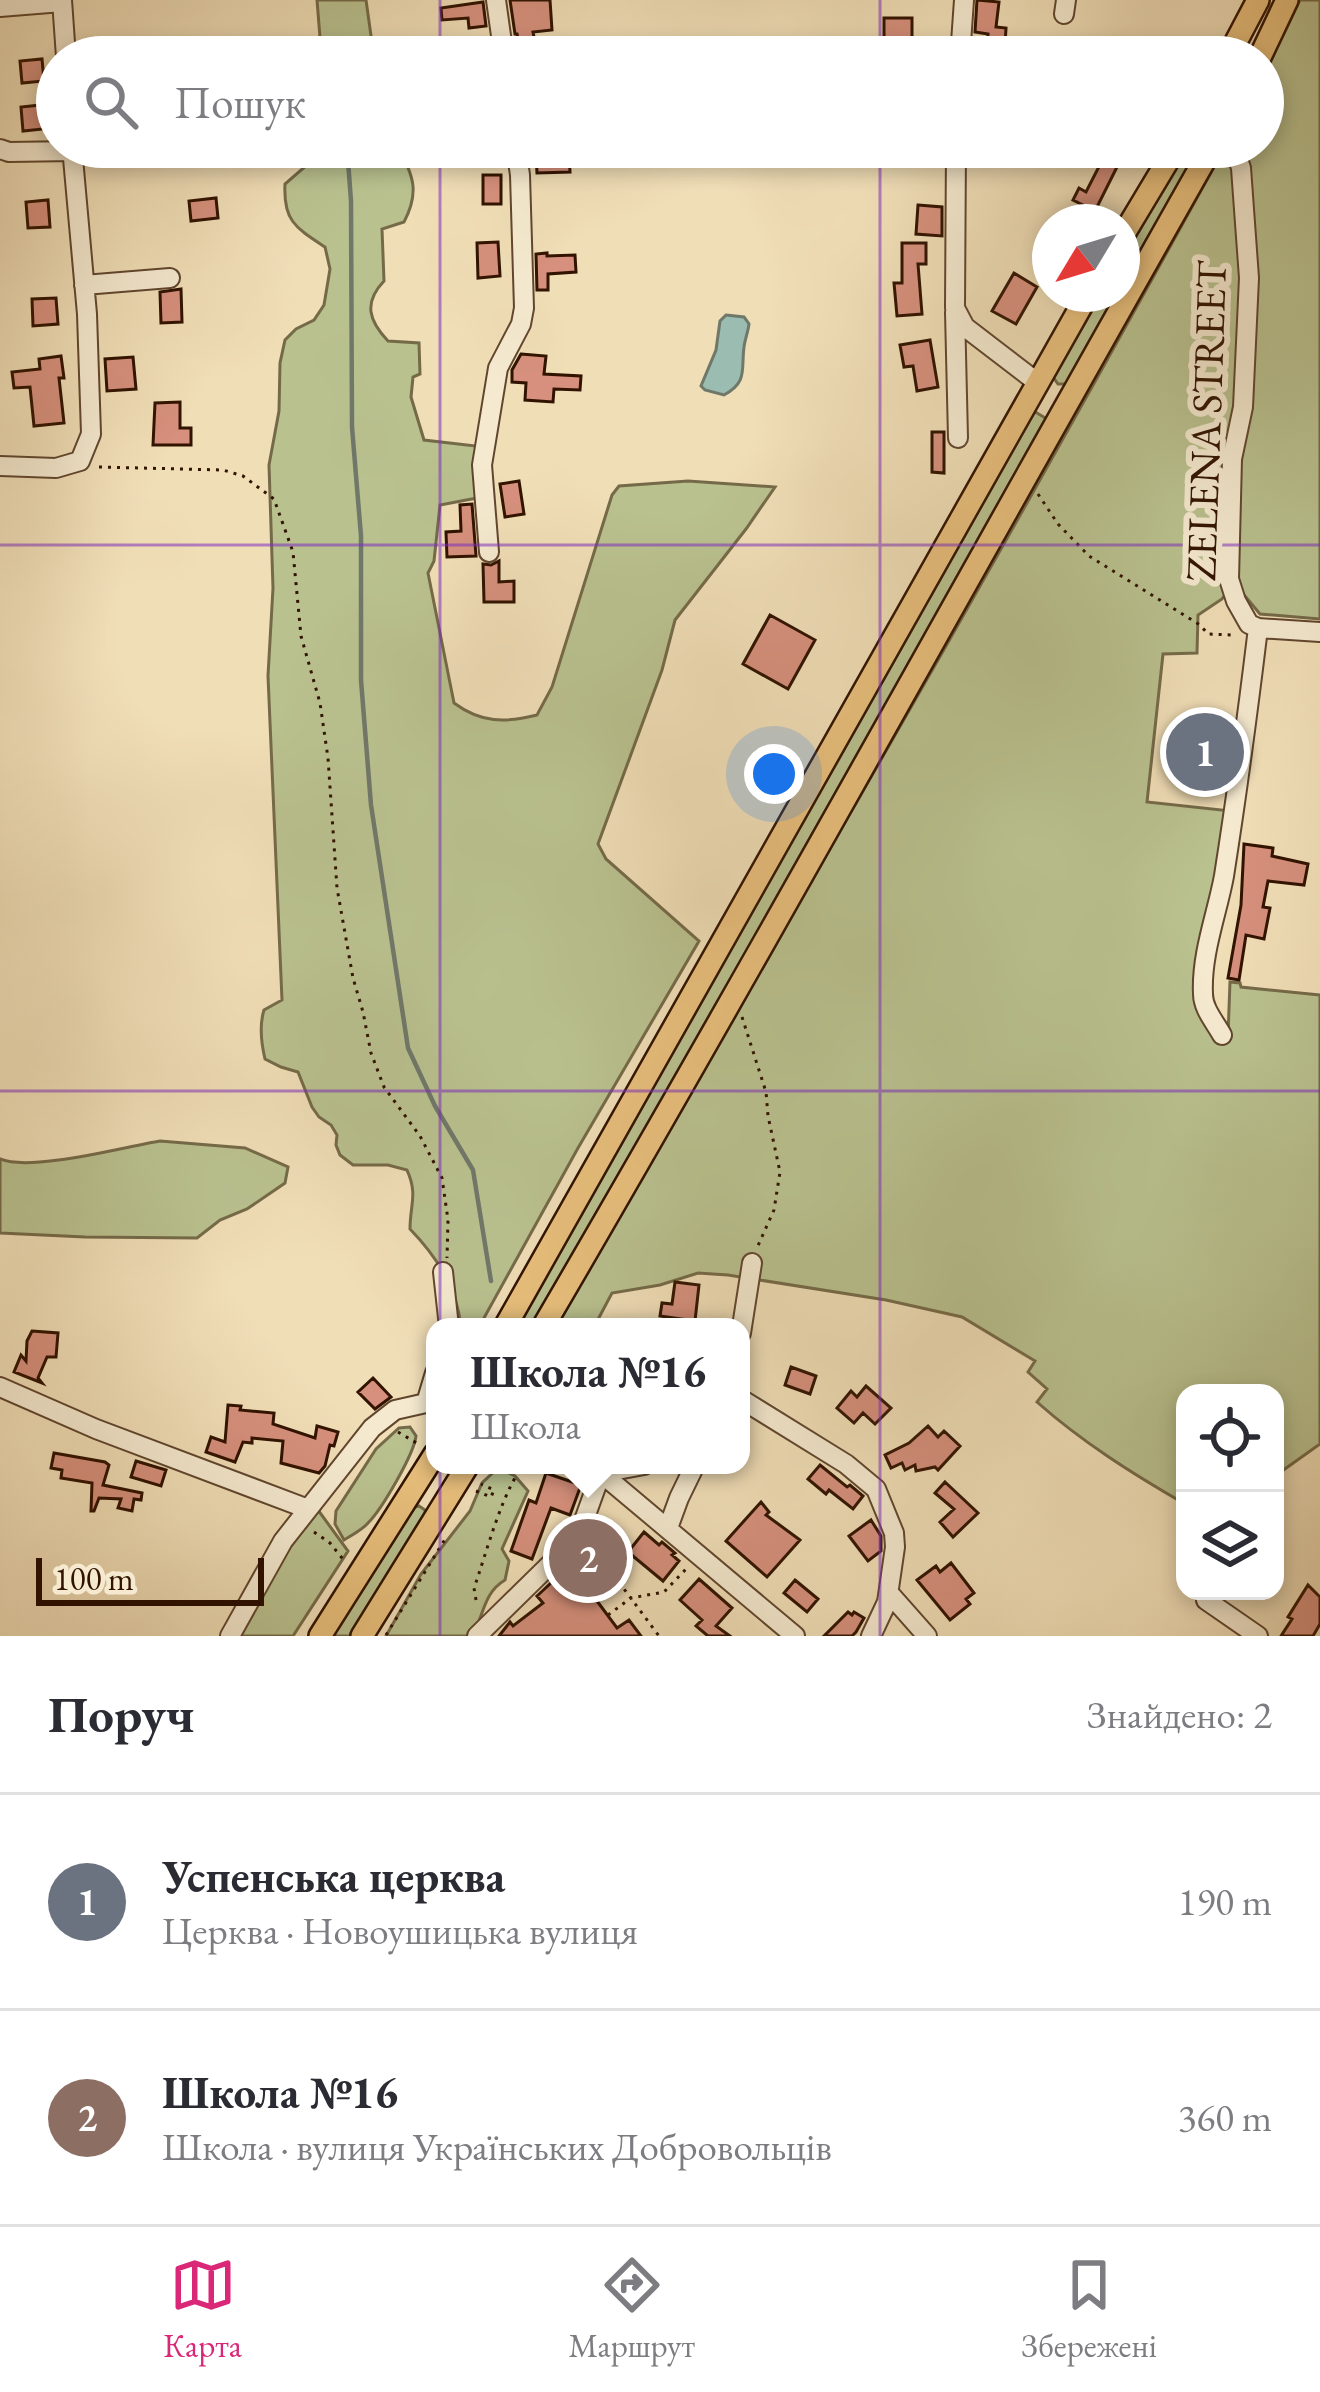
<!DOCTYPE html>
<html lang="uk">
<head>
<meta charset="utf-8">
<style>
	:root { --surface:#fff; --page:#f2f2f3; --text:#2b2b33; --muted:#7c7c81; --line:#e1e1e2; --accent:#db2777 }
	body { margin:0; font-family:"EB Garamond",serif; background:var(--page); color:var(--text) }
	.controls { position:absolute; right:36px; bottom:36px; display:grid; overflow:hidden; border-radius:24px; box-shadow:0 6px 18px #0003 }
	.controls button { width:108px; height:108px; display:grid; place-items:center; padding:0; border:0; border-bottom:3px solid var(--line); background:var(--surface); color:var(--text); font:60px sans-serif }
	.compass { position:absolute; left:1032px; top:204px; width:108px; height:108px; border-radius:50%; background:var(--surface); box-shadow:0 6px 18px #0003; rotate:232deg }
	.scale { position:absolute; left:36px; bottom:30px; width:228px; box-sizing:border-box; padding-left:12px; border:6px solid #311300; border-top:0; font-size:33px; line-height:42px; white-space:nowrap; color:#311300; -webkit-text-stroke:9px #f5ead0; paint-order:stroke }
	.you { position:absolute; left:774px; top:774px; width:42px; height:42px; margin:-30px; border:9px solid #fff; border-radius:50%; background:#1a73e8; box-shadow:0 0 0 18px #1a73e833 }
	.badge { display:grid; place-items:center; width:78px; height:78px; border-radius:50%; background:var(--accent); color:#fff; font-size:39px; font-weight:700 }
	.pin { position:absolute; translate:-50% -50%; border:6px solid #fff; box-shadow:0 3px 12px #0006 }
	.popup { position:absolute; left:426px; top:1318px; width:324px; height:156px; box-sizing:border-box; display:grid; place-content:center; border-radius:24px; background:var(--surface); filter:drop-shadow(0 3px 9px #0005); font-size:39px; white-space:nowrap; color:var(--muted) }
	.popup b { font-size:45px; color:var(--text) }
	.popup::after { content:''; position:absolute; left:50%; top:100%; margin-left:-24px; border:24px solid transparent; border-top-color:var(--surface) }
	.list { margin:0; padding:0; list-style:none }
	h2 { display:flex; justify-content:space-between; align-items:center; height:156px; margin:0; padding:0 48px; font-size:51px }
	h2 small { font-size:39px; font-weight:400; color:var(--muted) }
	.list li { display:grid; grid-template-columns:78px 1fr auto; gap:36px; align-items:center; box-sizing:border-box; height:216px; padding:0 48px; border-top:3px solid var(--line) }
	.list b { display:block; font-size:45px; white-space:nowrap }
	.list p { margin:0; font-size:39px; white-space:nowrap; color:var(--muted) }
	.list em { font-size:39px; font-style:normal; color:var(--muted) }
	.icon { flex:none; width:66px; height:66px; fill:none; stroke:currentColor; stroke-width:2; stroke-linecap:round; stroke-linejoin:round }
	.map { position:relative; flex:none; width:1320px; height:1636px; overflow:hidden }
	.search { position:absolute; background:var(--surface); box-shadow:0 6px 18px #0003; left:36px; right:36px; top:36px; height:132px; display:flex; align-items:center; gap:30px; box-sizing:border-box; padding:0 42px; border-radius:66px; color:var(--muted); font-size:45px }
	.sheet { height:588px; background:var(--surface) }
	nav { display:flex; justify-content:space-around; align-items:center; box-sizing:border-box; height:168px; border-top:3px solid var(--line); background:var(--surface); font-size:33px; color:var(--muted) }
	nav a { display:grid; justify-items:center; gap:6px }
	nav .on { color:var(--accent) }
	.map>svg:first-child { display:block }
</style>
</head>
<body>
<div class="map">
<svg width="1320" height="1636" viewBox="0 0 1320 1636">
	<rect width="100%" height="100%" fill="#f0deb7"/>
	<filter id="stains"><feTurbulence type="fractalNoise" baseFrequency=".00167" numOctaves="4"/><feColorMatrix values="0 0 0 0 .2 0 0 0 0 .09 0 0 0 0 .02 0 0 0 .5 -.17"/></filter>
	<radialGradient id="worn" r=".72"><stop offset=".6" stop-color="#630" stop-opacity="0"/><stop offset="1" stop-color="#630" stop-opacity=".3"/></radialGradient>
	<path fill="#b9c18f" stroke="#756a48" stroke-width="3" d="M317 0H366L374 57H317L321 50Z
		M1300 0H1320V619L1260 614 1234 583 1222 599 1198 615 1197 653 1163 654 1147 802 1231 811 1199 995 1228 1036 1230 982 1240 983 1241 987 1320 995V1444L1275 1476V1393H1185V1504C1133 1474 1082 1442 1037 1402L1047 1389 1028 1372 1035 1361 962 1317 886 1300 728 1275 698 1273 660 1285 612 1293 594 1327H549C625 1207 694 1083 765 960 922 691 1075 420 1225 147H1263V77Z
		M310 147H399C413 176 420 192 404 222L382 229 384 281C363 303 369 321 388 341L419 343 420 374 413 377 411 397 424 440 476 446 477 498 440 505 434 561 428 573 454 703C481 723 505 723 537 715L552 687 612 495 619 486 688 481 775 487 746 529 675 620 662 670 598 844 606 859 699 941 578 1148 479 1327H461C457 1288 437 1257 410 1229 410 1205 418 1194 407 1170L388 1165H353L340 1155 336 1145 337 1135 331 1125 319 1117 312 1107 298 1072 281 1067 265 1059C261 1042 259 1026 264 1010L282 1000 268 676 273 588 269 465 279 411 280 363 285 340 296 329 314 320 324 305 330 269 325 247C296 228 283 221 285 184L307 165Z
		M1183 147H1203L1122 290V252Z
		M1097 294H1120L1068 384H1058L1051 374Z
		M1032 410 1047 419 536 1327H516Z
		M160 1141 245 1148 288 1167 285 1183 247 1209 220 1220 197 1238 85 1237 0 1233V1159C31 1172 123 1147 160 1141Z
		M410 1427 416 1436C414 1454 382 1509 368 1523 362 1530 352 1535 344 1540L335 1524 336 1511 376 1449 399 1428Z
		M498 1468 515 1476 528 1491 502 1549 509 1561 505 1580C483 1593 484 1616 472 1636H386L421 1574 470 1511 482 1483Z
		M419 1506 425 1510 426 1519 352 1636H329L412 1508Z
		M318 1510 348 1551 293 1636H237L278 1563Z"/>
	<path fill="#9abcb1" stroke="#70786a" stroke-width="3" d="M726 315 744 317 749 324C748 332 745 339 744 347 741 370 748 382 724 395L705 390 701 386 716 350 720 321Z"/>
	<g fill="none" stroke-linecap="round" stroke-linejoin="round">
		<path stroke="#70786a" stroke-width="4.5" d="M347 147 351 201 352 427 361 536V680L371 805 408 1048 435 1106 473 1170 491 1281"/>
	</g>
	<path fill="#d6907d" stroke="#311300" stroke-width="3" d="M510 0H550L552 30 533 32 538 57H522L517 34H515Z
		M977 0 999 2 996 27 1006 28 1005 45 987 43 988 34 975 32Z
		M483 2 486 26 469 28 468 18 442 20 441 8Z
		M884 18H912V54H884Z
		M42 59 44 81 22 83 20 61Z
		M41 105 43 129 23 131 21 107Z
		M1109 147H1127L1095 211 1073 200 1079 188 1086 192Z
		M569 154 570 172 537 173 536 155Z
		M483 175H501V204H483Z
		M216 198 218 218 191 221 189 201Z
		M48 200 50 227 28 228 26 202Z
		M918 205 942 207V236L916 234Z
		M498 242 500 276 478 278 477 243Z
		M902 243H926V264H918L922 314 897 316 894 283H902Z
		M547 253V256L575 255 576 272 548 274V290H537L536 254Z
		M1014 273 1037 287 1016 324 992 311Z
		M181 289 182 322 161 323 160 292Z
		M56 298 58 324 33 326 32 299Z
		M930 340 938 387 917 391 913 366 904 367 900 345Z
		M521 354 546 356 544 374 581 376 580 390 554 389 553 402 525 400 526 383 512 382V370Z
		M61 356 64 378H59L64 423 34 426 30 387 14 388 12 372 40 369 39 359Z
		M133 357 136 389 107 391 105 359Z
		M180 402V428H191V445H153L155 403Z
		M932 432H944V473L932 472Z
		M519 481 524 514 505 517 500 484Z
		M472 504 476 556 447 557 446 532 461 531 460 505Z
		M499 561V582L514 581V602H484L483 564 491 565Z
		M770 615 815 640 788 689 743 664Z
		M1208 724 1214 731 1217 770 1195 772 1193 734 1199 726Z
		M1244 844 1273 848 1272 856 1308 864 1304 885 1268 881 1263 907 1270 908 1264 939 1246 935 1239 980 1228 978 1241 905Z
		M675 1282 699 1285 695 1321 660 1316 662 1303 672 1304Z
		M32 1331 58 1333 56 1357H47L38 1378 42 1383 14 1372 21 1355 26 1361 27 1341Z
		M791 1367 816 1376 810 1394 785 1385Z
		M373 1378 391 1397 375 1409 358 1392Z
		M866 1386 891 1408 875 1424 863 1413 854 1423 837 1408 851 1391 857 1397Z
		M228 1405 241 1406 240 1410 274 1413 273 1424 315 1438 317 1426 338 1432 334 1446 330 1445 325 1466 319 1473 281 1463 283 1441 252 1438V1443L243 1442 235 1462 206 1452 211 1437 225 1442Z
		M928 1426 938 1437 944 1431 960 1446 938 1470 935 1467 916 1471 915 1465 905 1470 902 1463 891 1468 885 1455 909 1443Z
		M54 1453 105 1462 109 1465 103 1485 142 1493 141 1500 134 1499 132 1511 118 1508 121 1499 99 1498 94 1511H91L92 1483 61 1478 62 1470 51 1468Z
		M136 1461 166 1470 161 1486 131 1477Z
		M820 1465 847 1487 850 1485 863 1496 853 1509 829 1490 826 1494 808 1479Z
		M546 1473 581 1485 570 1515 551 1508 532 1559 511 1551 529 1500 536 1503Z
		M945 1482 978 1513 953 1537 940 1522 954 1509 935 1493Z
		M761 1502 769 1512 766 1515 800 1540 767 1577 726 1541Z
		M871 1520 881 1536V1551L868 1561 849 1536Z
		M644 1532 659 1545 662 1542 675 1553 672 1555 679 1561 663 1581 628 1552Z
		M581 1555 609 1593 597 1601 617 1628 629 1620 641 1636H499L510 1622 513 1626 543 1603 537 1596Z
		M951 1563 974 1593 966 1599 970 1604 950 1620 917 1580 936 1566 940 1572Z
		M699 1579 732 1608 716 1626 730 1636H708L696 1626 702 1620 680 1600Z
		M795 1580 818 1599 807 1612 784 1593Z
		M1308 1585 1320 1597V1624L1313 1636H1281L1292 1619 1288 1617Z
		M848 1612 852 1615 854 1612 864 1618 856 1632 852 1636H824Z"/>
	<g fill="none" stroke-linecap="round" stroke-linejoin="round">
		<g stroke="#61462e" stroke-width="22">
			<path id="minor" d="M62 0 66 57
				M496 0 504 57
				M0 7 62 2
				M1064 14 1066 0
				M960 57 964 0
				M956 147 955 308 965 327 1038 383
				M1234 147 1241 168 1249 278 1243 407 1232 459 1229 579 1236 601 1249 624 1258 628 1320 632
				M0 149 9 152 73 151
				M84 285 170 278
				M955 312 958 438
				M0 466 56 468 80 461 91 434 87 314 72 147
				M489 552 482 465 498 368 521 324 524 308 520 175 516 147
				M1222 1035C1215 1022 1203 1009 1203 994 1201 954 1217 914 1224 876 1237 793 1248 711 1258 628
				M443 1272 449 1327
				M741 1333 752 1263
				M0 1387 96 1429 308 1509
				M741 1399 846 1464 876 1489 894 1533 895 1547 887 1602 871 1636
				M426 1403 435 1373
				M579 1465 601 1473 795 1636
				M668 1528 679 1498 695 1465
				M889 1593 927 1636
				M1206 1600 1258 1636
				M230 1636 283 1541 372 1428 395 1410 426 1403
				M477 1636 578 1537 601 1473 644 1465"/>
		</g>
		<g stroke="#311300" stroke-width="26">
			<path id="major" d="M1228 57 1258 0
				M1260 57 1287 0
				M1122 237 1176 147
				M505 1327 1088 294
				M543 1327C771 937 989 540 1212 147
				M320 1636 435 1454
				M362 1636 468 1465"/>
		</g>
		<path stroke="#311300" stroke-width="3" stroke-dasharray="3 6" stroke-linecap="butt" d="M99 467 223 470 243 476 274 499 293 552 301 636 320 703 328 758 337 888 353 978 363 1012 371 1053 384 1087 420 1136 442 1178 448 1220 447 1258
			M1038 494 1058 524 1089 556 1200 625 1208 634 1233 635
			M742 1017 766 1092 768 1116 780 1172 774 1210 756 1250
			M398 1432 420 1445
			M476 1491 491 1497 494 1490 481 1484
			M314 1532 330 1543 346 1563
			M592 1546 659 1636
			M476 1600 474 1588C485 1558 504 1484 525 1465
			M608 1615 631 1598 664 1592 686 1569
			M386 1635 447 1536"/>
		<use href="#minor" stroke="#f5ead0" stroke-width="18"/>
		<use href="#major" stroke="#e8bf7c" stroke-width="21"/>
	</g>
	<path fill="none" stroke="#7b2cbf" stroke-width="3" stroke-opacity="0.55" d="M440 0V57M880 0V57M440 147V1636M880 147V1636M0 545H1320M0 1091H1320"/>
	<g text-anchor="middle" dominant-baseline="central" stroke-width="12" stroke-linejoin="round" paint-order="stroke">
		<g font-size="42" fill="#311300" stroke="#f5ead0">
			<text transform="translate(1206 421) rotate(-88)">ZELENA STREET</text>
		</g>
	</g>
	<rect width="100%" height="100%" filter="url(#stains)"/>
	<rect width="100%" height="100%" fill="url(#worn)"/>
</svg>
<div class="controls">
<button><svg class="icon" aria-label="locate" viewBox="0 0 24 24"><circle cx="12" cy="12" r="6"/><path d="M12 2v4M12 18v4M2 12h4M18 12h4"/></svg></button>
<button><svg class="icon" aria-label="layers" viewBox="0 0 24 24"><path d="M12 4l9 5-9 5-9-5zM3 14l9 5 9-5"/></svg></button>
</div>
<svg class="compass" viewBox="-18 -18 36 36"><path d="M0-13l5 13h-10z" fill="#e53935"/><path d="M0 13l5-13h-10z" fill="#7c7c81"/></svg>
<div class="scale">100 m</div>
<div class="you"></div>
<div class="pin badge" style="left:1205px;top:752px;background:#6b7280">1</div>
<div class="pin badge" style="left:588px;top:1558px;background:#8d6e63">2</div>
<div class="popup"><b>Школа №16</b>Школа</div>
<div class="search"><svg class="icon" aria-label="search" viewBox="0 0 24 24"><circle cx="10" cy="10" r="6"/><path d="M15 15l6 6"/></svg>Пошук</div>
</div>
<section class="sheet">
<h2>Поруч<small>Знайдено: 2</small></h2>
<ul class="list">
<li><span class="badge" style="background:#6b7280">1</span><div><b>Успенська церква</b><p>Церква · Новоушицька вулиця</p></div><em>190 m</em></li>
<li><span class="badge" style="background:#8d6e63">2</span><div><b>Школа №16</b><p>Школа · вулиця Українських Добровольців</p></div><em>360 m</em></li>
</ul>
</section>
<nav>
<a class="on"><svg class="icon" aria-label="map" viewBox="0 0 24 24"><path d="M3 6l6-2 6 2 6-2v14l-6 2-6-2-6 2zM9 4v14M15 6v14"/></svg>Карта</a>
<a><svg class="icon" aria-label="directions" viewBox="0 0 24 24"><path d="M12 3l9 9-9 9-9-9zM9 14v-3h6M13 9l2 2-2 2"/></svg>Маршрут</a>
<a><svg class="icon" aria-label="saved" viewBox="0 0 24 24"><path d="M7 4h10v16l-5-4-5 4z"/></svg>Збережені</a>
</nav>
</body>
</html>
